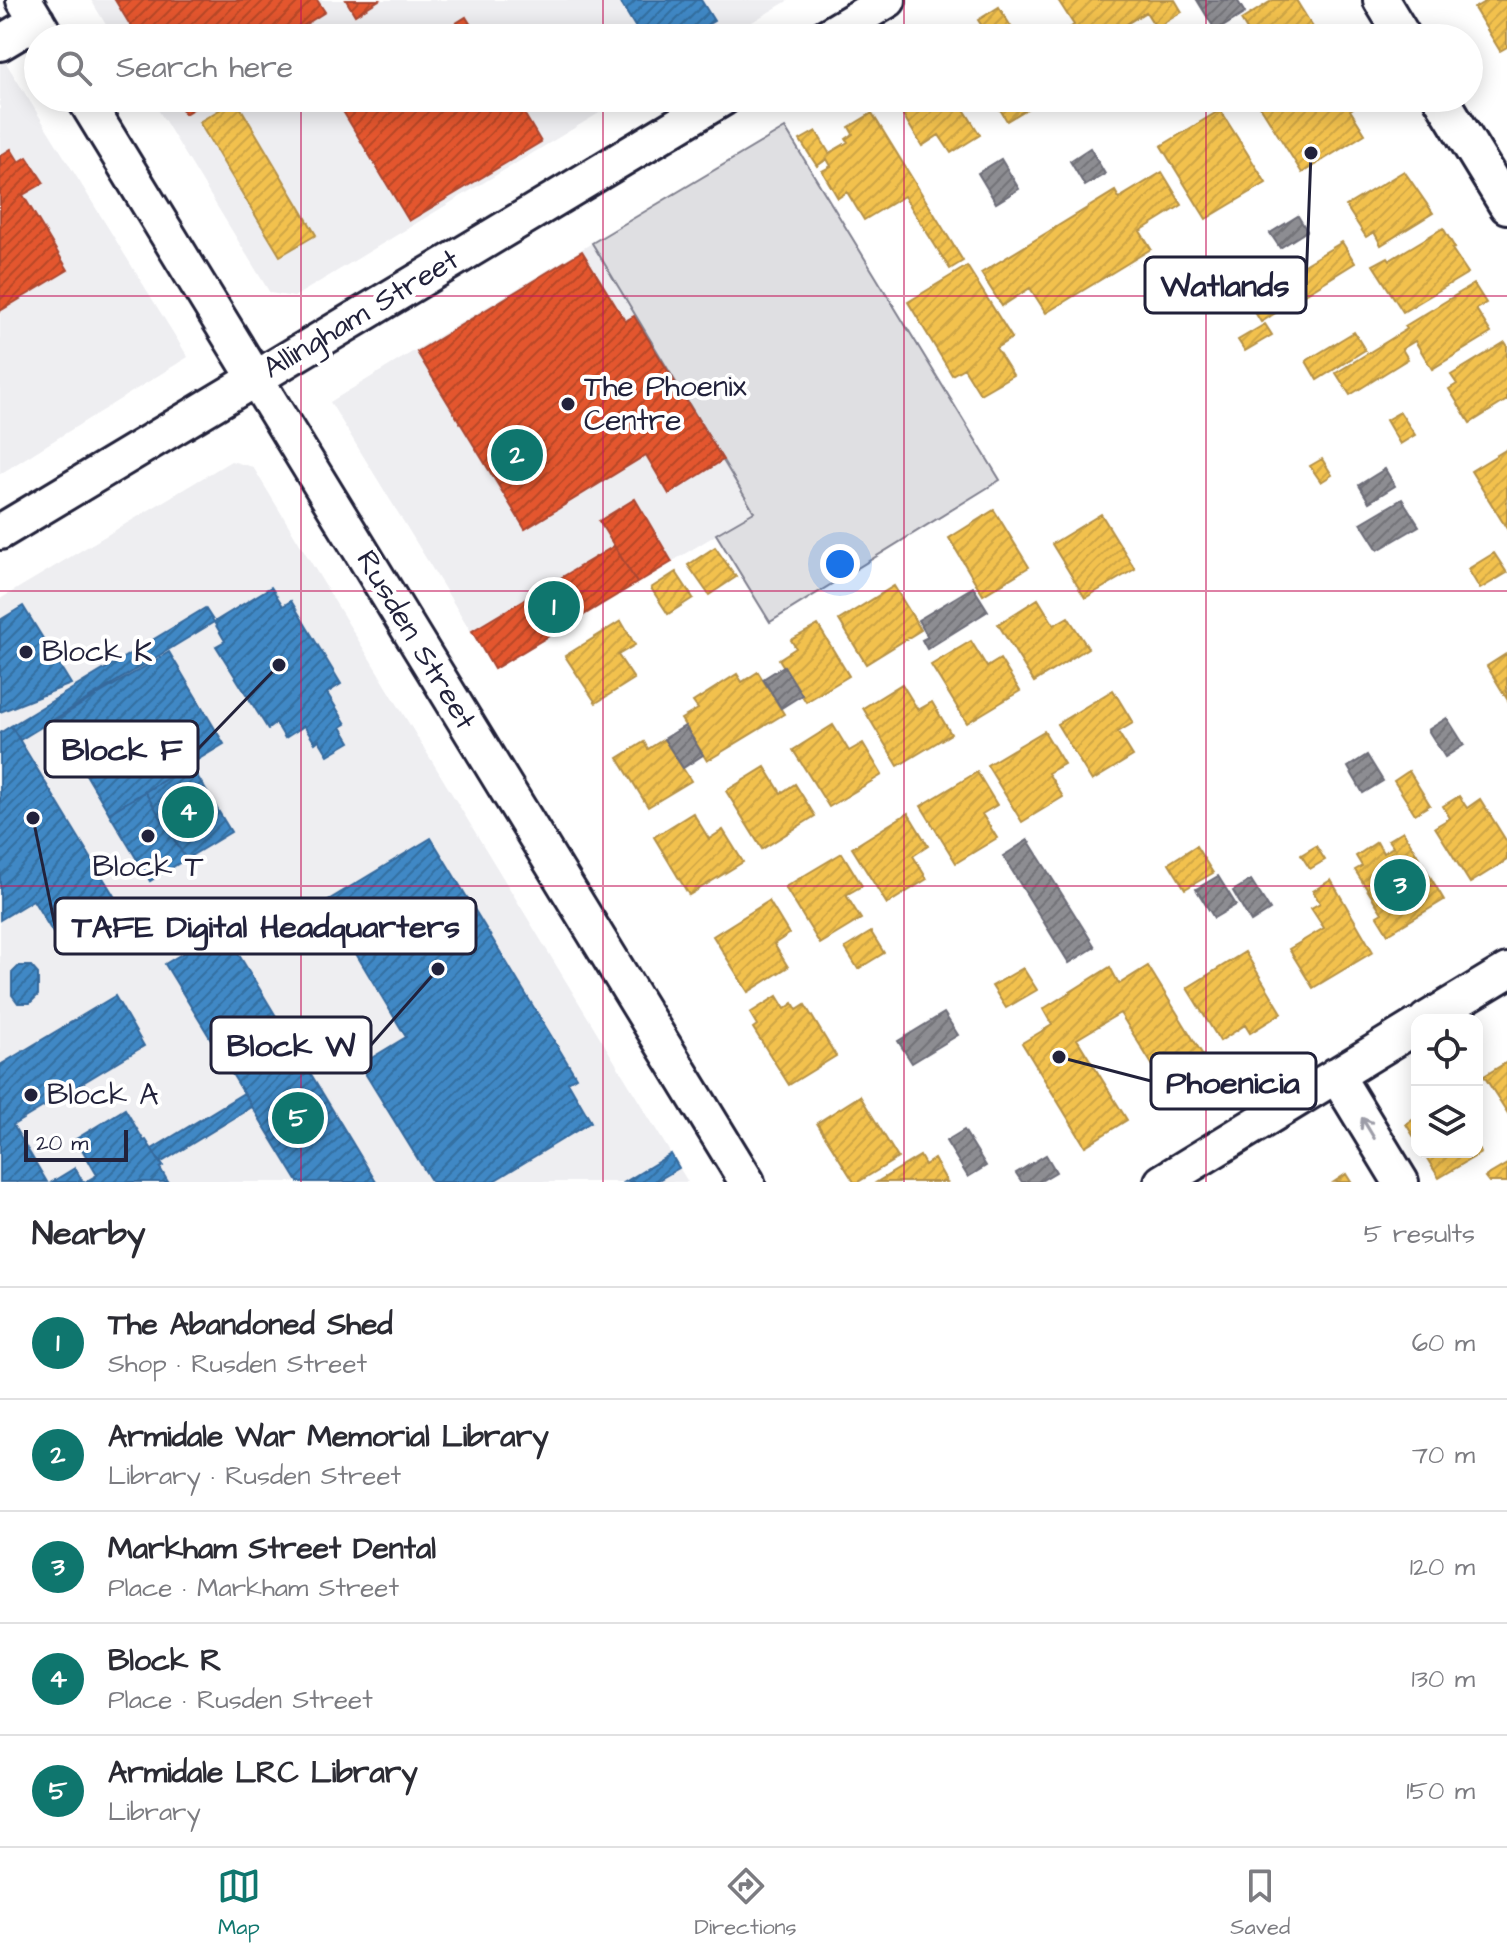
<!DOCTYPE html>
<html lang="en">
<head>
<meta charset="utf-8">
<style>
	:root { --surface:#fff; --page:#f2f2f3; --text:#2b2b33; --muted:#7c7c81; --line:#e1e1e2; --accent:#0f766e }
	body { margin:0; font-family:"Architects Daughter",sans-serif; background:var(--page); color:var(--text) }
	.controls { position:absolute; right:24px; bottom:24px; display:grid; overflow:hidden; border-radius:16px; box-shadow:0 4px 20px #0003 }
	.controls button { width:72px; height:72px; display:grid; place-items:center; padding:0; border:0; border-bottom:2px solid var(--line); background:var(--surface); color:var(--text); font:40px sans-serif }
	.scale { position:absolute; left:24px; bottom:20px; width:104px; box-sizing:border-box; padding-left:8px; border:4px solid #22223b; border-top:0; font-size:22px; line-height:28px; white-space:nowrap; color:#22223b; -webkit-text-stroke:6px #fff; paint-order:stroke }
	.you { position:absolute; left:840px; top:564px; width:28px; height:28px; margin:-20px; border:6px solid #fff; border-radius:50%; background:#1a73e8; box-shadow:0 0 0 12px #1a73e833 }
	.badge { display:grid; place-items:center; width:52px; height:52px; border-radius:50%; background:var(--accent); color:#fff; font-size:26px; font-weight:700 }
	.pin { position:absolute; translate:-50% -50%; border:4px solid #fff; box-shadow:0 2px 8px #0006 }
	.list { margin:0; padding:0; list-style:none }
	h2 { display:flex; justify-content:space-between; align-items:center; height:104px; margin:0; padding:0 32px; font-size:34px }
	h2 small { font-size:26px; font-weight:400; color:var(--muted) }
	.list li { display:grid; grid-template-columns:52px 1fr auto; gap:24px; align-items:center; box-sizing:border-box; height:112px; padding:0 32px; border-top:2px solid var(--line) }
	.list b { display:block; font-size:30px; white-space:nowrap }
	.list p { margin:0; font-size:26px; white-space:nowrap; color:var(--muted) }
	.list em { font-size:26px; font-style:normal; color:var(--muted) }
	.icon { flex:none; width:44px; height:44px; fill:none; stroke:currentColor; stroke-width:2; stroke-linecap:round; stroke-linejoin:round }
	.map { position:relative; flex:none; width:1507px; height:1182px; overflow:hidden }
	.search { position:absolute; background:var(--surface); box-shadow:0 4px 20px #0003; left:24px; right:24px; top:24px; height:88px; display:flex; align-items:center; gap:20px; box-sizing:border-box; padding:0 28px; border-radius:44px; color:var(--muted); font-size:30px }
	.sheet { height:664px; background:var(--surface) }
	nav { display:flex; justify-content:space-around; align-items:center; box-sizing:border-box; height:112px; border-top:2px solid var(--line); background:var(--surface); font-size:22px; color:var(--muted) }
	nav a { display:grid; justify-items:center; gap:4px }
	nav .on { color:var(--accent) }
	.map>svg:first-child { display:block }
</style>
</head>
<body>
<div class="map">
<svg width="1507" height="1182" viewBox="0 0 1507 1182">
	<defs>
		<pattern id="homes-hatch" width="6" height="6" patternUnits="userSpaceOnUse" patternTransform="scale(2)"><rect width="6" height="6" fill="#f2c14e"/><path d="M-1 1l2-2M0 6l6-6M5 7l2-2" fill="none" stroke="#cfa645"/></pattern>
		<pattern id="shops-hatch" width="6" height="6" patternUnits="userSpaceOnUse" patternTransform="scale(2)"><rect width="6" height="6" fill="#e4572e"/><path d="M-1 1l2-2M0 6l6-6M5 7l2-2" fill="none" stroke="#b84828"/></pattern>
		<pattern id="schools-hatch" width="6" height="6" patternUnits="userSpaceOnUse" patternTransform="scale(2)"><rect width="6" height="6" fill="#3f88c5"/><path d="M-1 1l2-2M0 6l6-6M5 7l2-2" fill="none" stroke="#346fa1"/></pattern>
		<pattern id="industry-hatch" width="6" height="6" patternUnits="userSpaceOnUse" patternTransform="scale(2)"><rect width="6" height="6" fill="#8d8d92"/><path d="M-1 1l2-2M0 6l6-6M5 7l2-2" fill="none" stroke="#737378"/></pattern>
	</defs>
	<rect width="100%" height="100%" fill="#fff"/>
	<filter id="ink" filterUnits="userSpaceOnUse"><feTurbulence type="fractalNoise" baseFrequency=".0125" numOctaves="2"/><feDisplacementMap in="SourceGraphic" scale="16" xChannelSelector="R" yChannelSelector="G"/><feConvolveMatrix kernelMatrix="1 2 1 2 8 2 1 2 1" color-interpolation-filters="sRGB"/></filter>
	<g filter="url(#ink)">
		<path fill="#eeeef1" d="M91 0H789L725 38H114Z
			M0 53 188 357 0 474Z
			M151 98H624L294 297 270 293Z
			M592 243 754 512 494 669 330 402Z
			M231 461 253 467 688 1182H0V599Z"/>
		<path fill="#dfdfe2" stroke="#80808e" stroke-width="2" d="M785 128 1000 480 770 622 716 534 754 512 592 243Z"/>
		<path fill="url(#homes-hatch)" stroke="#b49148" stroke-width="2" d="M1058 0H1175L1182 12 1156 28 1146 12 1117 30 1122 38H1063L1060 34 1074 25Z
			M1273 0H1296L1319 37 1252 38 1241 20Z
			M1488 0H1507V47L1500 51 1474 8Z
			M999 7 1018 38H962L982 26 978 20Z
			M897 98H957L980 135 951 153 939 135 922 146 894 100Z
			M993 98H1045L1007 121Z
			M1255 98H1350L1355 107 1350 110 1365 134 1302 173Z
			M236 100 316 235 280 256 199 122Z
			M1220 110 1266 183 1206 219 1161 146Z
			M872 113 963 261 950 269 904 196 864 220 847 192 838 198 822 171 831 166 827 159 817 166 800 140 816 131 829 153 848 142 846 139 853 134 849 127Z
			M1404 171 1433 213 1381 245 1374 232 1366 237 1346 206Z
			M1162 172 1182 205 1140 231 1151 249 1046 313 1030 288 1002 306 981 273 1115 191 1119 198Z
			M1443 228 1455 248 1452 249 1468 273 1403 312 1373 265 1388 257 1390 260Z
			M1342 242 1355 263 1300 297 1287 275Z
			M967 266 1012 338 996 348 1013 375 980 394 964 368 952 375 908 302Z
			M1474 284 1486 303 1476 309 1491 333 1432 369 1415 341 1402 349 1408 359 1350 395 1336 373 1407 329 1405 326Z
			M1278 295 1285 307 1261 322 1253 309Z
			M1265 324 1272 335 1245 351 1238 340Z
			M1354 332 1365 350 1317 380 1306 361Z
			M1505 342 1507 345V400L1470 423 1449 389 1457 384 1451 375Z
			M1400 412 1415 435 1400 444 1386 420Z
			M1507 449V529L1471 471Z
			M1322 459 1332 475 1321 482 1310 466Z
			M994 510 1029 567 983 595 949 538Z
			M1101 514 1135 569 1085 598 1052 544Z
			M715 547 736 577 709 595 688 565Z
			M1494 553 1507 573 1480 589 1468 569Z
			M676 572 693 598 668 614 651 588Z
			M894 586 921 630 866 664 839 620Z
			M1038 599 1054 625 1068 617 1088 648 1034 682 998 624Z
			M621 621 635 645 618 655 634 679 596 703 565 656Z
			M818 625 849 676 806 702 779 659 796 648 791 640Z
			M971 641 987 667 1000 659 1020 691 967 723 931 665Z
			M1506 654 1507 656V699L1487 666Z
			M758 672 784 714 707 761 681 719 698 709 693 702 737 674 742 682Z
			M902 684 918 710 932 702 951 734 898 766 863 708Z
			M1113 690 1133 723 1118 732 1133 756 1092 781 1057 724Z
			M833 725 849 751 863 743 882 775 829 807 793 750Z
			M1044 731 1064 764 1048 773 1063 797 1022 822 987 765Z
			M664 739 691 781 648 807 618 758 644 742 648 749Z
			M765 767 781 793 795 784 815 816 762 849 726 791Z
			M1409 771 1430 805 1415 814 1394 781Z
			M977 772 997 805 982 814 997 838 956 863 921 806Z
			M1459 796 1467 808 1480 799 1507 842V860L1470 883 1435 827 1450 818 1443 806Z
			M693 813 709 839 723 830 743 862 689 895 654 837Z
			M908 813 928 846 913 856 927 879 887 904 852 848Z
			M1403 831 1444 900 1388 934 1377 916 1382 913 1355 870 1362 866 1356 856 1377 842 1383 853 1393 847 1388 840Z
			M1196 846 1213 873 1185 889 1169 863Z
			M1316 846 1325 860 1310 869 1301 855Z
			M842 853 862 886 846 895 861 919 820 944 785 887Z
			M1331 880 1373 952 1313 988 1289 949 1324 928 1311 908 1320 903 1313 891Z
			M769 901 789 934 774 944 788 967 748 992 713 936Z
			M871 932 884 953 858 969 845 948Z
			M1245 952 1282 1013 1250 1033 1245 1025 1220 1041 1187 988Z
			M1148 966 1212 1070 1171 1095 1120 1013 1077 1039 1127 1120 1085 1146 1022 1043 1052 1025 1043 1009 1110 967 1119 984Z
			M1023 968 1037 990 1006 1008 992 986Z
			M777 996 785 1009 793 1003 797 1010 805 1005 836 1056 789 1085 753 1028 757 1025 750 1013Z
			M1507 1062V1112L1484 1076Z
			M860 1096 898 1158 858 1182H854L817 1123Z
			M1417 1117V1142L1406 1124Z
			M1477 1146 1481 1153 1439 1178 1423 1152H1477Z
			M920 1156 925 1165 934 1159 947 1182H877Z
			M1507 1164V1182H1489L1485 1177Z
			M1346 1174 1351 1182H1334Z"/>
		<path fill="url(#shops-hatch)" stroke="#aa4732" stroke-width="2" d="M115 0H317L325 12 284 38H138Z
			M346 0H379L355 15Z
			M466 17 479 38H432Z
			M175 98H211L185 114Z
			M335 98H515L541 142 409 221Z
			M11 149 19 162 27 157 44 183 23 195 68 270 0 311V156Z
			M582 251 625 321 634 316 723 460 669 494 646 455 525 529 417 352Z
			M635 499 672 562 637 583 599 521Z
			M614 546 637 583 494 669 472 631Z"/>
		<path fill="url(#schools-hatch)" stroke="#36699c" stroke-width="2" d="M619 0H701L714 21 697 31 700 35 694 38H642Z
			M271 587 283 606 291 601 341 684 327 693 346 724 341 727 350 742 328 755 319 740 315 743 304 726 285 738 276 723 268 729 216 646 225 641 214 622Z
			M23 606 71 684 0 712V620Z
			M205 608 214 622 20 740 11 726Z
			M169 652 224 744 109 813 54 721Z
			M11 726 114 896 53 933 33 900 0 920V733Z
			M190 764 231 832 186 859 145 792Z
			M145 792 186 859 150 881 109 813Z
			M431 838 576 1077 568 1082 591 1122 492 1182H432L360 1065 406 1037 325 902Z
			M223 929 250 973 376 1182H298L165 964Z
			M19 966H31L38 974V995L30 1003H18L12 995V973Z
			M115 996 144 1046 13 1125 47 1182H0V1065Z
			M244 1093 252 1107 160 1163 152 1149Z
			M125 1109 144 1141 146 1140 156 1156 163 1166 160 1168 168 1182H85L97 1175 76 1139Z
			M671 1154 679 1168 655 1182H625Z
			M75 1168 83 1182H52Z"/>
		<path fill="url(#industry-hatch)" stroke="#6d6d78" stroke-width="2" d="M1197 0H1237L1245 13 1216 31Z
			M1090 148 1105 174 1085 186 1070 161Z
			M1001 159 1019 189 996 203 978 173Z
			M1298 216 1307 231 1280 248 1270 233Z
			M1385 469 1395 486 1369 502 1359 485Z
			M1402 499 1419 526 1378 550 1361 523Z
			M973 587 988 611 927 649 922 640 928 637 918 620Z
			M784 666 802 695 781 708 763 679Z
			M1447 718 1464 745 1445 757 1428 730Z
			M685 726 703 755 683 768 664 739Z
			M1367 755 1383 781 1363 793 1348 767Z
			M1028 840 1095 947 1069 963 1003 856Z
			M1218 876 1236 905 1214 918 1196 889Z
			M1251 880 1270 910 1251 922 1233 891Z
			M944 1013 958 1035 912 1063 898 1041Z
			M964 1130 986 1166 968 1177 946 1141Z
			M1046 1155 1056 1172 1039 1182H1022L1016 1173Z"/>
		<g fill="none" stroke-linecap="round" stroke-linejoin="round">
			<g stroke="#22223b" stroke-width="40">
				<path id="minor" d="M24 0 47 38
					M1381 0 1404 38
					M824 38 888 0
					M0 43 37 21
					M84 98 747 1182
					M1441 98 1507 206
					M0 532 723 98
					M1426 1020 1507 971
					M1336 1075 1401 1182
					M1162 1182 1417 1026"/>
			</g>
			<use href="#minor" stroke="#fff" stroke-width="34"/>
		</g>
		<defs><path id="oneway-shaft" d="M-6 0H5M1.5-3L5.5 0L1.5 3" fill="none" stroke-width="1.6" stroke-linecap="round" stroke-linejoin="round" transform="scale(2)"/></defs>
		<use stroke="#9c9ca7" href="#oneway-shaft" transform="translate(1368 1128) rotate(-121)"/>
	</g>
	<path fill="none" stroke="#c2185b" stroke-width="2" stroke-opacity="0.55" d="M301 0V38M603 0V38M904 0V38M1206 0V38M301 98V1182M603 98V1182M904 98V1182M1206 98V1182M0 296H1507M0 591H1507M0 886H1507"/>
	<g fill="#22223b" stroke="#fff" stroke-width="3">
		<circle cx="568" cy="404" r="8"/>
		<circle cx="26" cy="652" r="8"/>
		<circle cx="148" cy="836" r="8"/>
		<circle cx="31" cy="1095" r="8"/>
	</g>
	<g text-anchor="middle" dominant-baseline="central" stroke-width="8" stroke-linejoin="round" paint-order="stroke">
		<g font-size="30" fill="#22223b" stroke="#fff">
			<text transform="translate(361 314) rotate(-31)">Allingham Street</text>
			<text transform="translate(416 640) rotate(59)">Rusden Street</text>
		</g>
		<g font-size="30" fill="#22223b" stroke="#fff" text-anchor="start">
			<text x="584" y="387">The Phoenix<tspan x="584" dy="34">Centre</tspan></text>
			<text x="42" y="652">Block K</text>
			<text x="148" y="867" text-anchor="middle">Block T</text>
			<text x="47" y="1095">Block A</text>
		</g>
	</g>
	<path fill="none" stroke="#22223b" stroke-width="3" d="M1311 153L1306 285M279 665L198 749M33 818L55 926M438 969L371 1045M1059 1057L1151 1081"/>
	<g fill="#22223b" stroke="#fff" stroke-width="3">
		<circle cx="1311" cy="153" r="8"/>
		<circle cx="279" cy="665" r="8"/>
		<circle cx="33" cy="818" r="8"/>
		<circle cx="438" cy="969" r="8"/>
		<circle cx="1059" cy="1057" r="8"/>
	</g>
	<g fill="#fff" stroke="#22223b" stroke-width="3">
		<rect x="1145" y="257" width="161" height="56" rx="8"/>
		<rect x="45" y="721" width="153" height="56" rx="8"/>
		<rect x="55" y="898" width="421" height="56" rx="8"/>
		<rect x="211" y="1017" width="160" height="56" rx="8"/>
		<rect x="1151" y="1053" width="165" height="56" rx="8"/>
	</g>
	<g font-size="32" text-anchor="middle" font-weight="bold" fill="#22223b">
		<text x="1225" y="296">Watlands</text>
		<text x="122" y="760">Block F</text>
		<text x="266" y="937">TAFE Digital Headquarters</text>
		<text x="291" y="1056">Block W</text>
		<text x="1233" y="1093">Phoenicia</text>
	</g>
</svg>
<div class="controls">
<button><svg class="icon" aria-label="locate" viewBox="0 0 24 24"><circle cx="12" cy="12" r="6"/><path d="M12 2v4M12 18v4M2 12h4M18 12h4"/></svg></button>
<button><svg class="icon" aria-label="layers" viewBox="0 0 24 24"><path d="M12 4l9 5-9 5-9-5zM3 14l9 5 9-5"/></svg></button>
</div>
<div class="scale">20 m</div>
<div class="you"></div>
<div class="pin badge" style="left:554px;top:607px">1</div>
<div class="pin badge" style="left:517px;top:455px">2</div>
<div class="pin badge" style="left:1400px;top:885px">3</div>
<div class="pin badge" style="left:188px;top:812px">4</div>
<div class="pin badge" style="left:298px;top:1118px">5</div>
<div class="search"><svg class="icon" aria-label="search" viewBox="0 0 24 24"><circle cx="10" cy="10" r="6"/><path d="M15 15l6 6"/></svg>Search here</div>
</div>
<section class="sheet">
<h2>Nearby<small>5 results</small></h2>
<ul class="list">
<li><span class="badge">1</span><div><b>The Abandoned Shed</b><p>Shop · Rusden Street</p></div><em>60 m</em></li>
<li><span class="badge">2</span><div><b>Armidale War Memorial Library</b><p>Library · Rusden Street</p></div><em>70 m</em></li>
<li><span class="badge">3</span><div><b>Markham Street Dental</b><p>Place · Markham Street</p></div><em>120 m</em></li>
<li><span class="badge">4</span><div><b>Block R</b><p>Place · Rusden Street</p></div><em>130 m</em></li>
<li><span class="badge">5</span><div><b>Armidale LRC Library</b><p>Library</p></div><em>150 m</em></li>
</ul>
</section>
<nav>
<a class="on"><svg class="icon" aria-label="map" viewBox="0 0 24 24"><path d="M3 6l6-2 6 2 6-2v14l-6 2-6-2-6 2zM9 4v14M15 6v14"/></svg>Map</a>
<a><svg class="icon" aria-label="directions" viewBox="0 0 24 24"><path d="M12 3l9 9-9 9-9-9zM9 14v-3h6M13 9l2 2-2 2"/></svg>Directions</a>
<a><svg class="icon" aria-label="saved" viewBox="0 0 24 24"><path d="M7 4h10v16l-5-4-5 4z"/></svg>Saved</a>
</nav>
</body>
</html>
